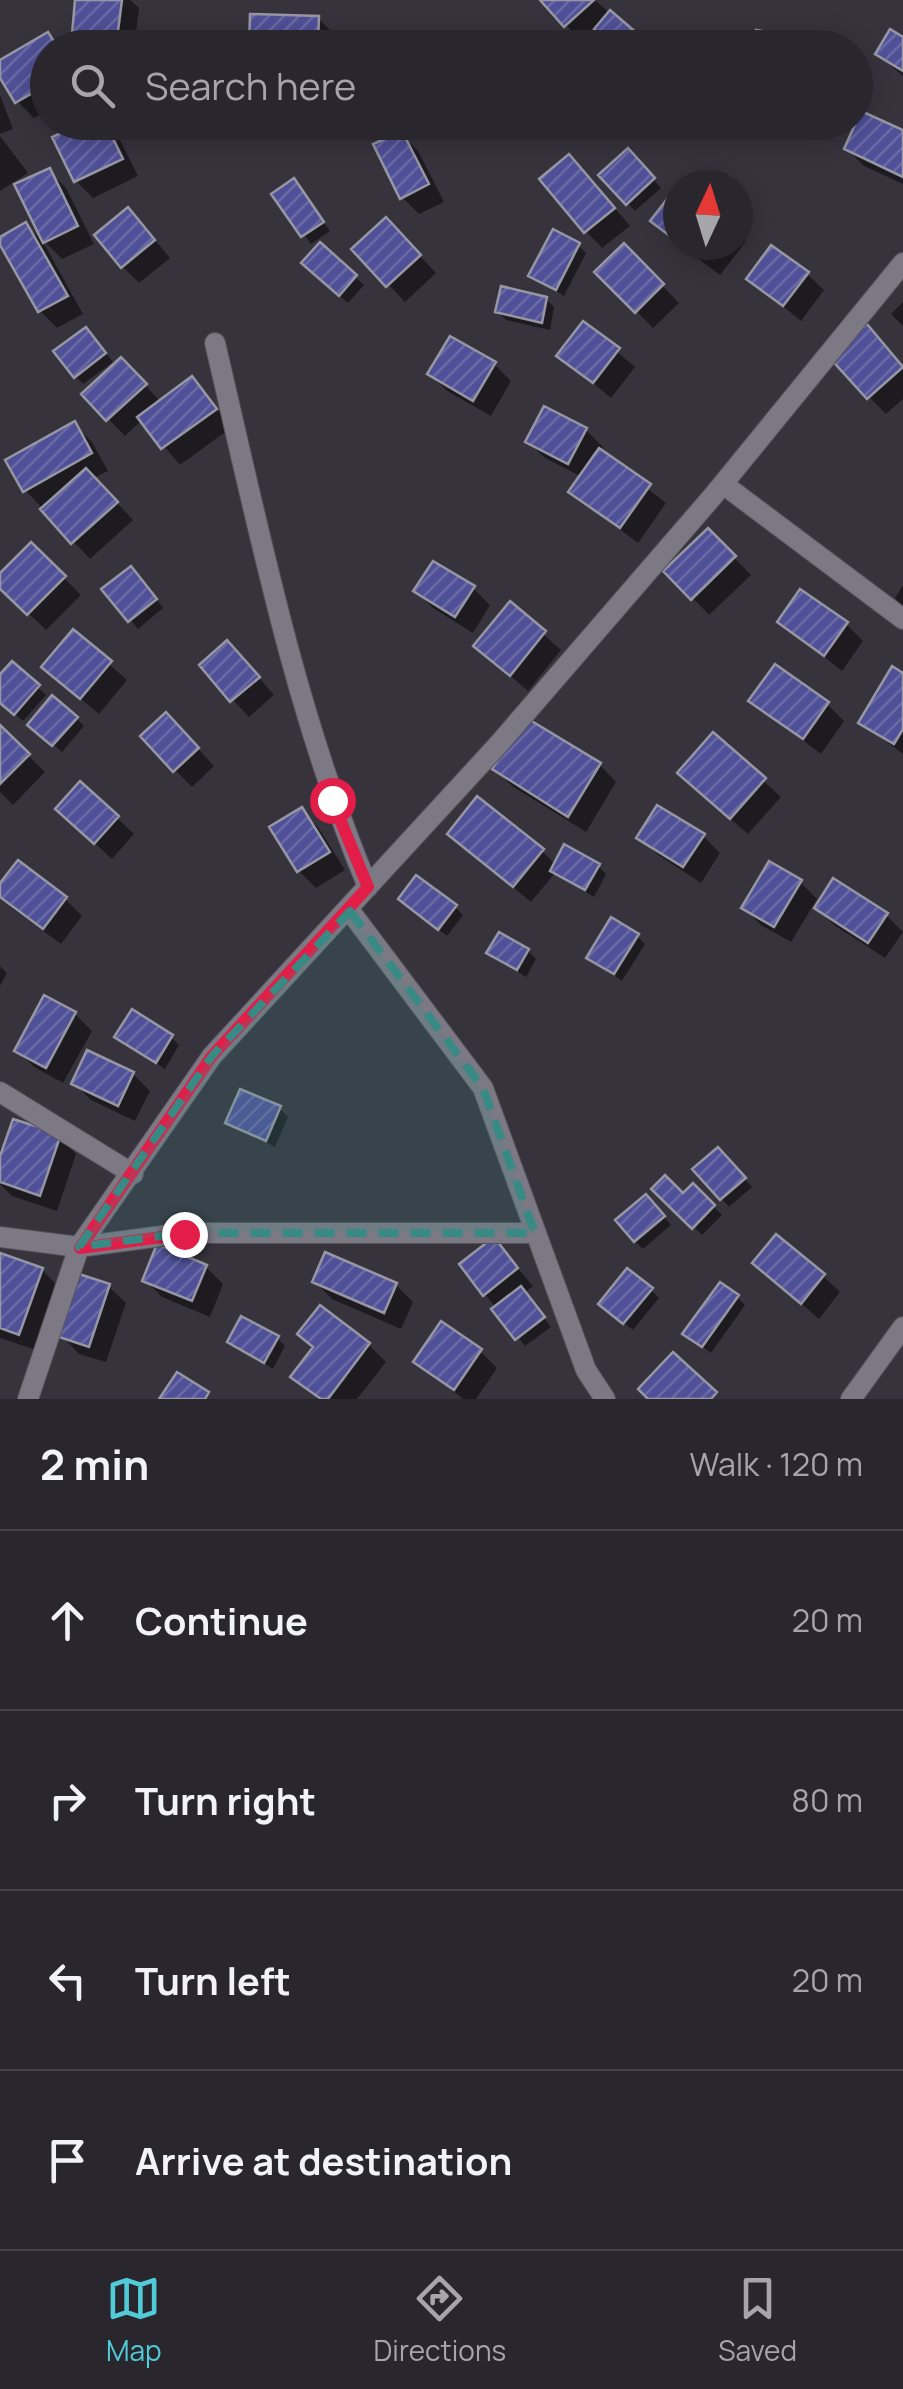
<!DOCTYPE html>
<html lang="en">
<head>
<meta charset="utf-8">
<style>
	:root { --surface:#29262e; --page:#35323a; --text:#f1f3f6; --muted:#a5a5aa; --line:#45434a; --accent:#52cbd9 }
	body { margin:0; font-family:Manrope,sans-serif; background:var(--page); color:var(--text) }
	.compass { position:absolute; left:663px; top:170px; width:90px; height:90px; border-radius:50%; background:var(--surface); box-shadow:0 5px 25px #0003; rotate:4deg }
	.stop { position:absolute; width:30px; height:30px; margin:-22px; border:8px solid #e11d48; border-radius:50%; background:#fff }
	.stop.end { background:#e11d48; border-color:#fff; box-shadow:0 2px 10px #0008 }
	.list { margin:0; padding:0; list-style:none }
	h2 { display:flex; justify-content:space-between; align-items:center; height:130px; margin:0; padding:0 40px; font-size:42px }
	h2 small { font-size:32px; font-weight:400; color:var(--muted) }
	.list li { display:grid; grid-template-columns:65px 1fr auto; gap:30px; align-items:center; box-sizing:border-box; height:180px; padding:0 40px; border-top:2px solid var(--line) }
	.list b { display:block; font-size:38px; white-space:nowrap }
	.list em { font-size:32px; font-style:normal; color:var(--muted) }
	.icon { flex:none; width:55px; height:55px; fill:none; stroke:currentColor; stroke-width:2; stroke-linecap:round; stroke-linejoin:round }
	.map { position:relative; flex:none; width:903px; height:1399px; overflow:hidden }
	.search { position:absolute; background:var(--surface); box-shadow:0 5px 25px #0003; left:30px; right:30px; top:30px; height:110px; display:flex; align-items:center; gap:25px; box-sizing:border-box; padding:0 35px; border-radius:55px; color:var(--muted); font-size:38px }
	.sheet { height:850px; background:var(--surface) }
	nav { display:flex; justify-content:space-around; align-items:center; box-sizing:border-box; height:140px; border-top:2px solid var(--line); background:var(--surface); font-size:28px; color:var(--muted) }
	nav a { display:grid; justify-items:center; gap:5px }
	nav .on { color:var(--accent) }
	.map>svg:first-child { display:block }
</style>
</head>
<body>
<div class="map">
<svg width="903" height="1399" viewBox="0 0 903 1399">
	<defs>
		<pattern id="building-hatch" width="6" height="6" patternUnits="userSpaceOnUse" patternTransform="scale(2.5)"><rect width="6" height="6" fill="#505098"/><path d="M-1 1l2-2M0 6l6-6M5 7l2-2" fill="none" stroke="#6969a6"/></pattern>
	</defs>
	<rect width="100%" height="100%" fill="#37333d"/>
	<path fill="#0007" d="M78 0H130L139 8 134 48H89L74 33Z
		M543 0H595L645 45 618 48 597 29 582 42Z
		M318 18 335 35V48H252Z
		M48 35 61 48H48V110L34 118 17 101 0 73V63Z
		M903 40V76L878 54Z
		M0 95 13 129 0 134Z
		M89 122H106L117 134 138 176 93 198 76 181Z
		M659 122H681L677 131Z
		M903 133V184L864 166 847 149Z
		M401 134 418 151 444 202 419 214 402 197Z
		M0 136 28 173 0 191Z
		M628 151 661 188 635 211 601 175Z
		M49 171 66 188 94 244 62 259 45 242Z
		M586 174 630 226 602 248 586 231Z
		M294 181 330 231 311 244 275 195Z
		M26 225 43 242 83 314 57 328 40 311 0 240Z
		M145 228 170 258 139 283 122 266Z
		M738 233 746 241 720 275 680 245H738Z
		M402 237 436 273 405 302 355 249Z
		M578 245 586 253 564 296 531 276Z
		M320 246 364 285 348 303 312 271Z
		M624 246 679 303 653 328 598 272Z
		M807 274 824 290 801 321 749 279Z
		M546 299 554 307 550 330 506 320 498 312Z
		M903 302V326L891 314Z
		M584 324 635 367 611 398 559 355Z
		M94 338 113 362 83 384 75 376Z
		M884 345 903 366V399L886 414 869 397Z
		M121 360 161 402 192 379 232 427 180 465 142 420 125 436 84 394Z
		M494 364 511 381 491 416 447 391 430 374Z
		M75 425 92 442 108 471 94 478 133 520 90 559 25 490Z
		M586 430 603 447 600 452 666 503 638 543 571 492 582 477 545 458 528 442Z
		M708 531 751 575 709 615 667 571Z
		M31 545 81 595 46 630 0 586V577Z
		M139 577 163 608 138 629 105 589Z
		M903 585V607L895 598Z
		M473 588 490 605 473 633 433 608 416 591Z
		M510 605 561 650 528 691 476 646Z
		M780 622 846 624 863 641 842 671Z
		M73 632 127 680 99 714 62 683Z
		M244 661 274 695 249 717 202 666Z
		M12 664 46 695 23 721 0 701V678Z
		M903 675V754L861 722Z
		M751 701 827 704 844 721 821 754Z
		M76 718 84 726 62 752 39 732Z
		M526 720 600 765 616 782 586 832 512 786 495 769Z
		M0 728 45 772 13 805 0 792Z
		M183 732 214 766 192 787 175 770Z
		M713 735 781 797 748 834 697 790Z
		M301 810 318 827 345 870 316 888 299 871Z
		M117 818 134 834 112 859 75 825Z
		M703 836 720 853 701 883 657 854 640 837Z
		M467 850 542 851 556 865 598 866 606 874 594 897 555 873 531 902Z
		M800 882 817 899 791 942 761 925 744 908Z
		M0 887 65 899 82 916 61 944 13 909 0 896Z
		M409 907H455L463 915 447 936Z
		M817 908 886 915 903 932 885 958 834 925Z
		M637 936 645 944 622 981 589 958Z
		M528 951 536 959 526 977 489 953Z
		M0 966 7 973 0 986Z
		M75 1014 92 1031 63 1083 34 1067 17 1050Z
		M118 1037H171L179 1045 165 1069Z
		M133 1074 150 1091 135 1121 91 1100 74 1083Z
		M279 1108 288 1117 275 1147 228 1123Z
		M59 1136 76 1154 57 1211 12 1196 0 1184V1149L4 1152Z
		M718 1150 752 1187 729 1207 696 1170Z
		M693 1186 722 1215 702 1235 655 1189 683 1196Z
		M654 1205 671 1225 643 1249 635 1241Z
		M494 1240 533 1286 524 1293 551 1327 525 1346 485 1294Z
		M0 1256 42 1270 59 1287 36 1350 0 1338Z
		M755 1263 823 1276 840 1292 819 1319Z
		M206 1267 223 1284 210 1317 162 1297 145 1280Z
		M315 1282 396 1285 413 1302 401 1329 332 1299Z
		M108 1286 126 1303 106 1362 79 1354 62 1336Z
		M651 1290 659 1298 633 1330 609 1312Z
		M737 1297 745 1305 711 1353 686 1334Z
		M277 1338 285 1346 273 1369 230 1341Z
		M369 1345 386 1362 357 1399H318L294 1376Z
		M480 1351 497 1368 476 1399H463L417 1362Z"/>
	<path fill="url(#building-hatch)" stroke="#9697a3" stroke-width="2.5" d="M75 0H122L117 39 72 34Z
		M540 0H594L564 27Z
		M610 10 639 35 628 48H616L594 29Z
		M250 14 319 16 318 48H249Z
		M890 29 903 37V71L875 54Z
		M756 30 809 38 808 48H754Z
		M48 32 58 48H48V84L15 103 0 78V60Z
		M861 111 903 130V177L844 149Z
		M84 122H105L123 159 74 182 52 137Z
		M402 131 429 184 400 199 373 144Z
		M628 148 655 178 626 205 598 175Z
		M569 154 615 208 584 233 539 179Z
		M50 168 78 226 43 243 14 184Z
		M294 178 324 222 301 237 271 194Z
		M678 185V242L650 221Z
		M128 207 155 240 121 268 94 235Z
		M386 217 421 255 386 287 351 249Z
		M26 222 68 296 38 312 0 245V237Z
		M553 229 580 243 556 290 528 276Z
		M320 242 357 275 339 296 301 263Z
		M624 243 664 284 635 313 594 272Z
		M771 245 809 272 783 306 746 279Z
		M501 286 547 297 542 323 495 312Z
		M583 321 620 348 593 383 556 356Z
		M867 324 903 367 867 399 829 357Z
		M86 327 106 353 74 378 53 351Z
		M450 336 496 362 473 401 427 374Z
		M121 357 147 384 106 421 81 394Z
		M192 376 217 409 161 449 137 417Z
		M544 406 587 428 568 464 525 442Z
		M75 421 92 453 23 492 5 460Z
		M599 448 651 484 620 528 568 492Z
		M86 468 118 502 71 544 40 509Z
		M708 528 736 556 691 600 663 571Z
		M31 542 66 576 27 615 0 589V573Z
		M433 561 475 586 455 617 413 591Z
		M131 566 157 599 128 622 101 589Z
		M800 589 848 622 824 656 777 622Z
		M510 601 546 631 510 676 473 646Z
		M73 629 112 661 80 699 41 667Z
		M227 640 260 677 230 702 199 665Z
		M12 661 40 685 14 715 0 703V674Z
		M775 664 829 702 803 739 748 701Z
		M892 666 903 673V729L894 744 858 723Z
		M52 695 78 717 52 746 27 725Z
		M166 712 199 748 173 772 140 736Z
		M525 717 601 763 568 817 492 769Z
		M0 725 30 754 0 784Z
		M713 732 766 778 730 819 677 773Z
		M80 781 119 816 94 844 55 809Z
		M477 796 544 849 513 887 447 834Z
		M657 805 705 834 683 867 636 838Z
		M302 807 330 852 297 872 269 827Z
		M564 844 600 864 585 890 550 871Z
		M18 860 67 897 43 929 0 897V883Z
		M769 861 802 880 774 927 741 908Z
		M416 875 457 905 438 930 398 899Z
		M833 878 888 913 868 943 814 908Z
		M611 917 639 934 614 974 586 958Z
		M499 932 529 949 517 970 486 953Z
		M44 995 76 1012 46 1068 14 1051Z
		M132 1009 173 1035 156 1063 114 1037Z
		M87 1050 134 1072 118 1106 71 1084Z
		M240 1089 281 1106 266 1141 225 1123Z
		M13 1119 61 1134 40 1196 0 1182V1156Z
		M718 1147 746 1178 720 1200 692 1169Z
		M665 1175 683 1193 693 1183 715 1205 692 1229 651 1189Z
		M646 1194 665 1216 634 1242 615 1220Z
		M776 1234 825 1274 801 1304 752 1263Z
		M494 1237 518 1268 483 1296 459 1264Z
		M157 1244 207 1265 192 1301 142 1281Z
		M325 1252 397 1283 384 1313 312 1282Z
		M0 1253 43 1268 19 1335 0 1328Z
		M627 1268 653 1288 623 1324 598 1304Z
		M79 1274 110 1284 89 1347 59 1337Z
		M720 1282 739 1295 702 1347 682 1334Z
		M521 1286 545 1317 515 1340 491 1309Z
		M320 1305 370 1343 328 1399H321L290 1377 313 1347 297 1334Z
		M241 1316 279 1336 264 1363 227 1342Z
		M441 1321 482 1349 454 1390 413 1362Z
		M673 1352 717 1392 711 1399H648L638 1389Z
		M177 1372 209 1392 205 1399H159Z"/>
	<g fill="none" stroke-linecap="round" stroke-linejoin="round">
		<g stroke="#535159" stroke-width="22">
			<path id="street" d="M215 343C258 526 295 713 368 887
				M723 484 903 619
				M350 911 483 1088 586 1370 605 1399
				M0 1092 133 1174
				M0 1237 79 1247 184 1233H535
				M28 1399 79 1247 212 1056 498 745 713 496 903 263
				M851 1399 903 1327"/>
		</g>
		<use href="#street" stroke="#7d7984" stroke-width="20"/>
	</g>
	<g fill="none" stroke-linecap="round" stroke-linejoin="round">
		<path stroke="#e11d48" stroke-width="12" d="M184 1234 80 1248 212 1056 368 887 332 800"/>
	</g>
	<path fill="#388a85" fill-opacity="0.2" stroke="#388a85" stroke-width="8" stroke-dasharray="20 12" stroke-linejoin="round" d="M350 911 483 1088 535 1233H184L79 1247 212 1056Z"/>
</svg>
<svg class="compass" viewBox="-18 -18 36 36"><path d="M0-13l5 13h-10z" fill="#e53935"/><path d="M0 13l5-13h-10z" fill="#a5a5aa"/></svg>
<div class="stop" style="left:332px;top:800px"></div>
<div class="stop end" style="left:184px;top:1234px"></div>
<div class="search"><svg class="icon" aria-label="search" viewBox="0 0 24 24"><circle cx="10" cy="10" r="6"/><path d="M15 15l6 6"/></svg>Search here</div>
</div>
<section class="sheet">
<h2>2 min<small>Walk · 120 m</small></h2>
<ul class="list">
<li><svg class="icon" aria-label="ahead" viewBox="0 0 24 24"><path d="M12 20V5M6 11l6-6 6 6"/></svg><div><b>Continue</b></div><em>20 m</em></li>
<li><svg class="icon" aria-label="right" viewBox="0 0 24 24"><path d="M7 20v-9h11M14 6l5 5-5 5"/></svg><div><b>Turn right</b></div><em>80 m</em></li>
<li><svg class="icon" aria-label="left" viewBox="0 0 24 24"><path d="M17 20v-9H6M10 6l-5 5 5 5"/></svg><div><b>Turn left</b></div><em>20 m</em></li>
<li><svg class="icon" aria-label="arrive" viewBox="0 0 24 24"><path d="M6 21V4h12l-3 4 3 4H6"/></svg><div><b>Arrive at destination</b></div></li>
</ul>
</section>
<nav>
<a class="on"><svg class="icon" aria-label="map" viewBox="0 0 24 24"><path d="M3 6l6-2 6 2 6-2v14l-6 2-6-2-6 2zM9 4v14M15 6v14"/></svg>Map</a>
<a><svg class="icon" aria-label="directions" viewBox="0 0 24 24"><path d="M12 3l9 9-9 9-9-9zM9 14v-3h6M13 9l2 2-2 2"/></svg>Directions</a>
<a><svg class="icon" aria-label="saved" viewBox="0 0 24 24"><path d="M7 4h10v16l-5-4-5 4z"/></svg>Saved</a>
</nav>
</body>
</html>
